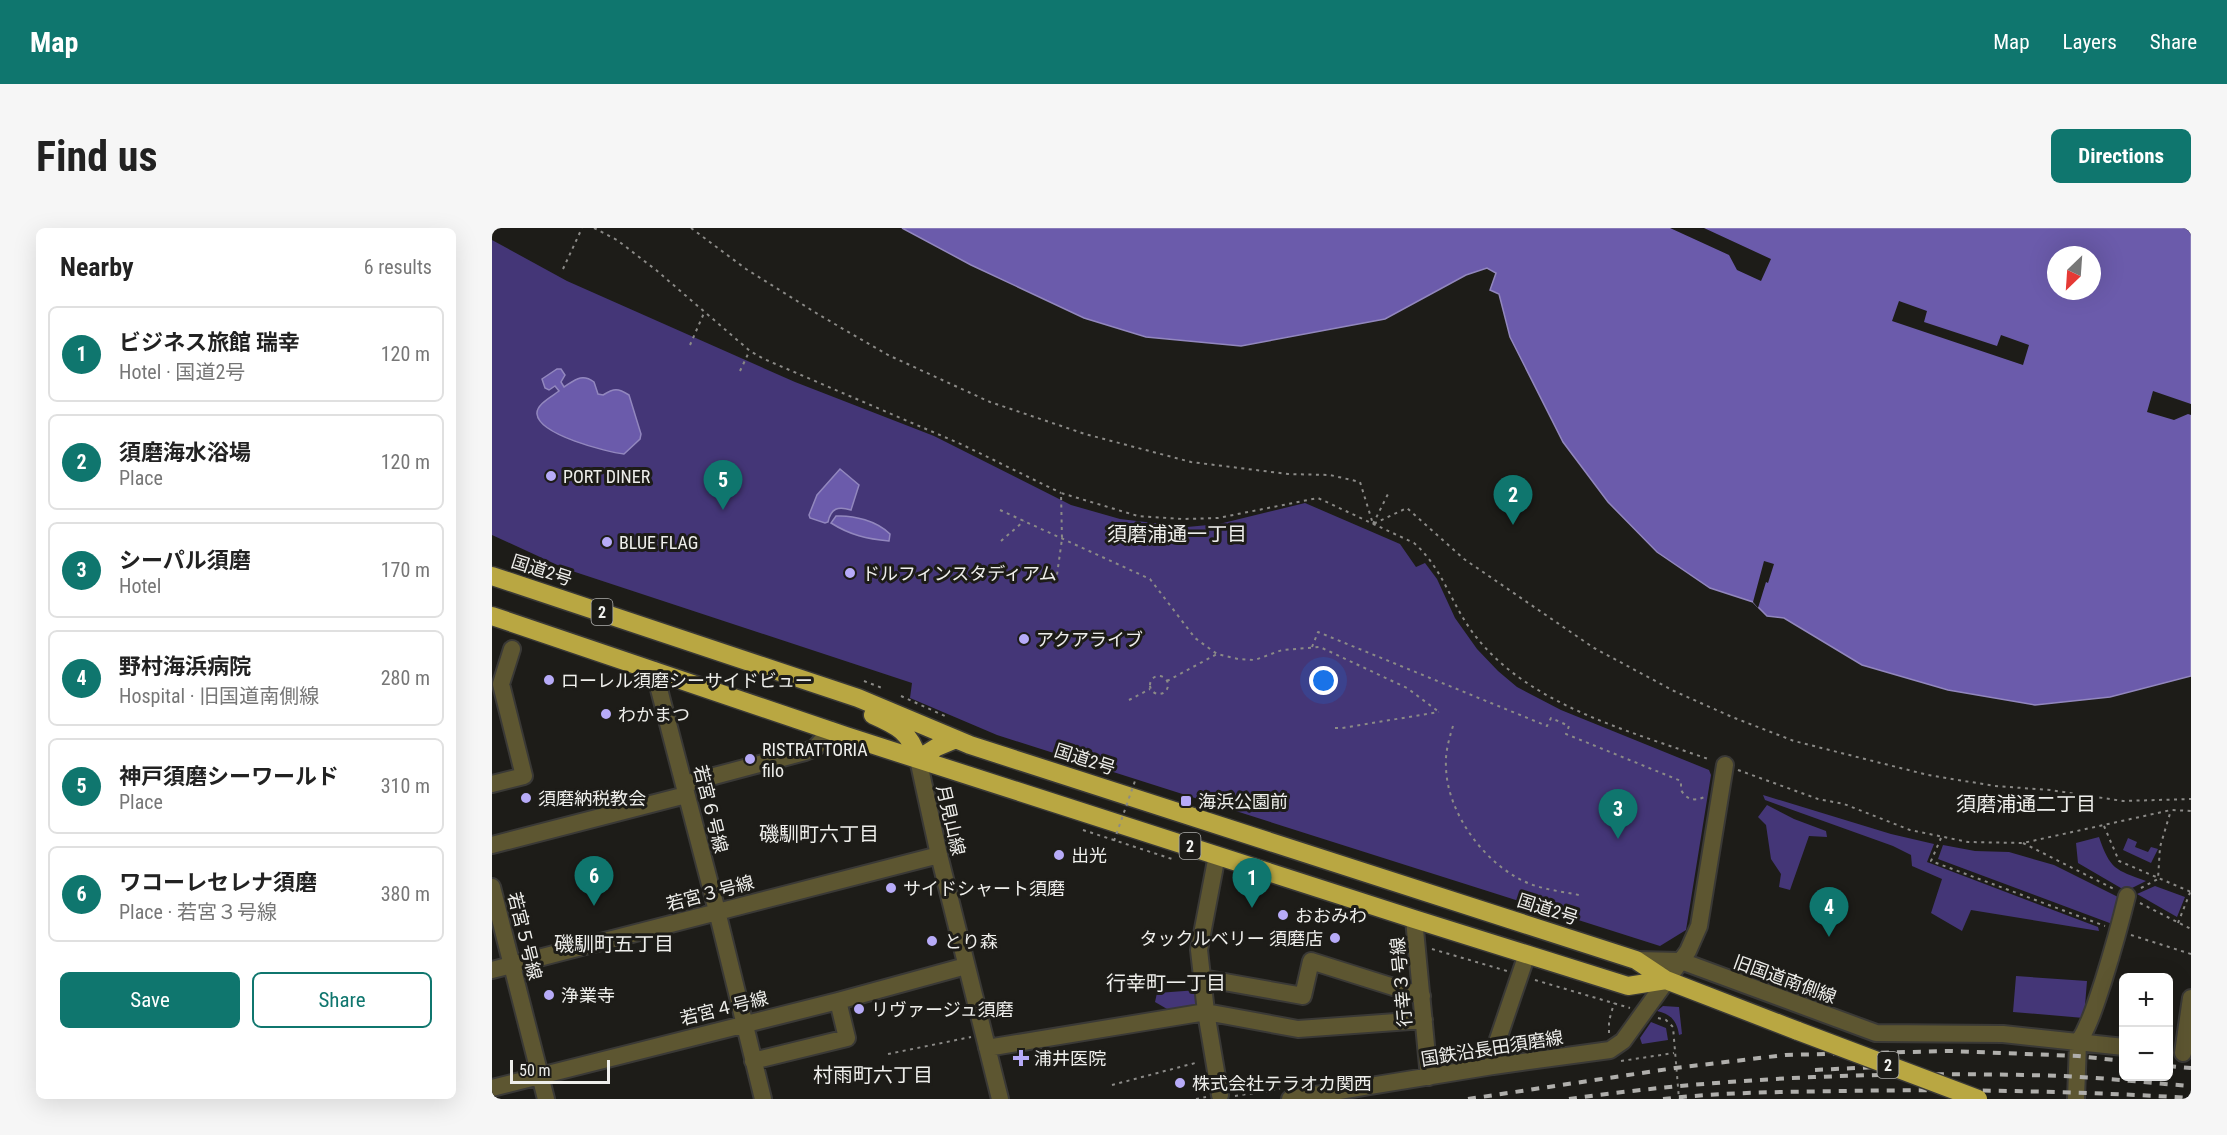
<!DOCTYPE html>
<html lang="en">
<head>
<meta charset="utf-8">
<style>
	:root { --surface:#fff; --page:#f6f6f6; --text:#222; --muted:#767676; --line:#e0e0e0; --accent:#0f766e }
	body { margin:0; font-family:"Roboto Condensed","Noto Sans JP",sans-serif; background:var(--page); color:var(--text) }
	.controls { position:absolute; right:18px; bottom:18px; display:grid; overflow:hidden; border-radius:9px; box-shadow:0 6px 24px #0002 }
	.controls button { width:54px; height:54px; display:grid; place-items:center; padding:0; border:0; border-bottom:2px solid var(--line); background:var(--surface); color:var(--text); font:30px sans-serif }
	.compass { position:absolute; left:1555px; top:18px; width:54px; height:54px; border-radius:50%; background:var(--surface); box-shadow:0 6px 24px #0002; rotate:205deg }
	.scale { position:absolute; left:18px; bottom:15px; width:100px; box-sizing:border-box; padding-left:6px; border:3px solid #eeeeeb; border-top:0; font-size:16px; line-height:21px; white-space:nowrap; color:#eeeeeb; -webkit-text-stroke:4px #1d1c18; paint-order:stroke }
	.you { position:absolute; left:832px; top:453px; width:21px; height:21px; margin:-15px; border:4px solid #fff; border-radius:50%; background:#1a73e8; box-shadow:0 0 0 9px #1a73e833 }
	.badge { display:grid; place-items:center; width:39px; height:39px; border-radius:50%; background:var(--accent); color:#fff; font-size:20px; font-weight:700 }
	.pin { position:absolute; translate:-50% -50px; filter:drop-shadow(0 2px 3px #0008) }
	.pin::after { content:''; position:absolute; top:32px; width:21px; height:18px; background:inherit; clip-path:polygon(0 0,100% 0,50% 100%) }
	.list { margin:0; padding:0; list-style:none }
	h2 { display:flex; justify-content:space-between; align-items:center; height:78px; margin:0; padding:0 24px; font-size:26px }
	h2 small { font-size:20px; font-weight:400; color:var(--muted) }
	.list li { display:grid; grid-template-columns:39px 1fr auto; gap:18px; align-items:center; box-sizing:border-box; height:96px; margin:0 12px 12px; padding:0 12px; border:2px solid var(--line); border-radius:9px }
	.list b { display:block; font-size:22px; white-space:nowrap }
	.list p { margin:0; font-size:20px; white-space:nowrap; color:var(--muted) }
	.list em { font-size:20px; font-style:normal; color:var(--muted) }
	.actions { display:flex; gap:12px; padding:18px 24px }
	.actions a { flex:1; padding:14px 0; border:2px solid var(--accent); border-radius:9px; text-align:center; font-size:21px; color:var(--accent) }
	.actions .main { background:var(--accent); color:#fff }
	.map { position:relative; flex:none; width:1699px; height:871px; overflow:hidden; border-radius:9px }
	header { display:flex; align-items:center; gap:36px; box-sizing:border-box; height:84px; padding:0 30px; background:var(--accent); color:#fff }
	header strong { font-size:28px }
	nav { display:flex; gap:33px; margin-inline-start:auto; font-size:21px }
	.intro { display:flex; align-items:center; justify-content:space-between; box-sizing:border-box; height:144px; padding:0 36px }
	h1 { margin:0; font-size:42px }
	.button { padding:15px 27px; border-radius:9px; background:var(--accent); color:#fff; font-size:21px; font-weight:700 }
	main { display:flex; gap:36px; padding:0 36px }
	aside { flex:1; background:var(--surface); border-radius:9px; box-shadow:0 6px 24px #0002 }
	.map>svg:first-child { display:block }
</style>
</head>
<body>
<header>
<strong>Map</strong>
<nav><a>Map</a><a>Layers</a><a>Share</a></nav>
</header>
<div class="intro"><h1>Find us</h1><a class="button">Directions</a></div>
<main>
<aside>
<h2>Nearby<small>6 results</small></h2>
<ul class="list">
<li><span class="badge">1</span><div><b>ビジネス旅館 瑞幸</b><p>Hotel · 国道2号</p></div><em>120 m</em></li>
<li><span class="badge">2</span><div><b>須磨海水浴場</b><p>Place</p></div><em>120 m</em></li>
<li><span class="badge">3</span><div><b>シーパル須磨</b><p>Hotel</p></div><em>170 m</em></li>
<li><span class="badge">4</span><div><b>野村海浜病院</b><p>Hospital · 旧国道南側線</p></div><em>280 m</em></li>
<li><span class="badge">5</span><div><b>神戸須磨シーワールド</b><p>Place</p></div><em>310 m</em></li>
<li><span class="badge">6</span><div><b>ワコーレセレナ須磨</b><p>Place · 若宮３号線</p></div><em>380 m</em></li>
</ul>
<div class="actions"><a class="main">Save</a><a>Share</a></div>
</aside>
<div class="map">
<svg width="1699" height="871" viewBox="0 0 1699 871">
	<rect width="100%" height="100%" fill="#1d1c18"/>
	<path fill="#443677" d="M0 12 75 53 303 154 442 208 579 277 628 291 695 299 727 296 813 275 908 316 924 339 933 335 945 351 963 390 985 421 1006 443 1025 459 1069 482 1217 542 1219 547 1194 702 1168 718 505 507 418 470 420 455 74 341 0 307Z
		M1271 567 1399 606 1442 616 1435 634 1606 699 1607 703 1479 682 1470 703 1439 685 1450 651 1420 638 1419 627 1401 618 1273 572Z
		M1275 577 1302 591 1334 603 1335 609 1317 608 1298 662 1287 659 1289 646 1279 631 1274 597 1266 589Z
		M1607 609C1618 641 1623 642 1654 653L1634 663 1586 635 1584 615Z
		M1636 610 1645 614 1643 619 1656 624 1659 619 1666 621 1659 635 1631 622Z
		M1451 617 1483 623 1517 624 1562 637 1628 670 1623 697 1446 631Z
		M1663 658 1693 669 1685 689 1645 666Z
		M1524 748 1595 753 1592 790 1521 784Z
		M706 762 707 774 700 782 682 785 663 774 665 765Z
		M1171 778 1187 779 1190 806 1187 807C1185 793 1179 786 1165 783Z
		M1159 794 1174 800 1176 812 1150 816 1148 810Z"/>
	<path fill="#6b5bab" stroke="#9287be" stroke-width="1.5" fill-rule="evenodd" d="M410 0H1699V448L1618 469 1543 477 1456 462 1370 437 1292 390 1275 388 1261 374 1218 360 1165 324 1116 274 1071 214 1018 109 1007 66 998 62 1004 45 995 40 974 47 893 91 749 118 654 109 592 90 479 37ZM1564 27H1600V63H1564Z
		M65 141H69L73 147 69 154 72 159C83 152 90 145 102 154L106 166 111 167C122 160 126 160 137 167L149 206 148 211 132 226C115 224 47 207 45 186 44 176 61 168 67 163L63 158 57 162 53 160 50 151Z
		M348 241 367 257 359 282C346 278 339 280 336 294L333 295 318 290 317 287 325 267Z
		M344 288C362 287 385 293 398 306L397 313C375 311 358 307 339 295Z"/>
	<path fill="#1d1c18" d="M1178 0H1212L1279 31 1269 53 1245 42 1237 27Z
		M1407 73 1435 83 1432 94 1505 118 1509 107 1537 117 1531 137 1400 93Z
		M1661 163 1699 176V187L1696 186 1682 192 1655 184Z
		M1272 333 1282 336 1276 355 1274 354 1266 380 1261 374Z"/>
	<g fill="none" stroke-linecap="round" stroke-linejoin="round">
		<g stroke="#3a3936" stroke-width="20">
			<path id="minor" d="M162 442 225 683 271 871
				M426 531 447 627 508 871
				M0 556 32 548 9 456 20 421
				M192 556 313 524 323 520 339 502
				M0 617 194 567
				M725 627 707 722 714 784 728 867
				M0 659 54 871
				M922 691 937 849
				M1144 732 1189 733 1384 805 1511 806 1632 819
				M0 742 447 627
				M710 750 811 768 819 733 930 768
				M1586 815C1598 796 1604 775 1611 754 1620 725 1628 697 1635 668
				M495 820 714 784 806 801 932 792
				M1691 825 1699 770
				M261 833 355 810 346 773
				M1001 838V826L1035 726
				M0 860 346 773 474 738
				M798 871 1001 838 1118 822 1131 813 1196 723 1207 698 1233 537
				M1584 871 1586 815"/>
		</g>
		<g stroke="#3a3936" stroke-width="21">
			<path id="highway" d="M0 348 366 470 478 517 1144 732 1174 752 1306 803
				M0 388 354 508 922 691 1136 758 1174 752
				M381 487C406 498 418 504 426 531L445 519 464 511"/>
		</g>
		<path stroke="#8b8a87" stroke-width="2" stroke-dasharray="3 4.5" stroke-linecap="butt" d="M102 0 125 12 164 42 258 123 272 131 471 217 569 265
			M199 0 254 41 329 88 396 127 498 174 593 206 699 234 796 246 838 247 868 254 881 296 915 280 972 331 1102 420 1182 463 1240 489 1302 513 1436 547 1503 558 1558 562 1631 573 1699 571
			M71 41 90 0
			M198 117 212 85
			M248 143 257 124
			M508 282 658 351 703 410 725 426 746 431 763 432 790 422 828 419 915 460 947 484
			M881 296 897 264
			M509 313 532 293
			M564 354 570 311 569 265 646 288 691 291 726 290 826 270 922 315C952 341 960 380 985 410 1039 478 1140 504 1219 532
			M820 419 826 404 1055 498 1059 490 1077 498 1074 506 1189 553V562C1194 571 1202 574 1212 569
			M658 457a9 9 0 1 1 18 0a9 9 0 1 1-18 0Z
			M372 453 390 460
			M675 453 725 426
			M409 468 455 489
			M637 472 658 461
			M961 498C957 511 953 525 954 539 955 587 996 641 1041 657 1056 662 1072 664 1087 667
			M843 500H850L947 484
			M1246 542 1326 571 1352 576 1418 602 1476 614 1531 615 1679 582 1699 583
			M1612 598 1627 633 1699 664
			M591 602 680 631
			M1449 610 1439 633 1613 698
			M1531 615 1622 661
			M1649 660 1666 651 1668 619 1679 582
			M1648 675 1699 701
			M1686 695 1699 662
			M1639 707 1699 726
			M940 721 1015 743
			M1043 752 1138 780
			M1166 790 1174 792 1181 799 1187 871
			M1117 805V793L1122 775
			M396 826 479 809
			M1129 833 1182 825
			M620 857 707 834
			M743 868 788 861
			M704 871 714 869"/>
		<use href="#minor" stroke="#5d5631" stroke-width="16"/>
		<use href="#highway" stroke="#b9a742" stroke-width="18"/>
		<path stroke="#b0afac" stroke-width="4" stroke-dasharray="8 8" stroke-linecap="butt" d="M1676 838 1699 840
			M1323 842 1386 839
			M976 871 1183 840 1293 827 1458 823 1586 828 1632 833
			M1077 871C1238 848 1410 843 1572 848 1614 850 1657 855 1699 858
			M1171 871C1231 864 1292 864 1353 863 1468 861 1584 863 1699 870"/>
		<g stroke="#3a3936" stroke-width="21" stroke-linecap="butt">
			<path id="highway-bridge" d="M1306 803 1486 871"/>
		</g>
		<path stroke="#8b8a87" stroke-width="2" stroke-dasharray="3 4.5" stroke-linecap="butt" d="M622 613 643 553"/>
		<use href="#highway-bridge" stroke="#b9a742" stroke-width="18"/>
	</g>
	<g fill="#b7abf8" stroke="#1d1c18" stroke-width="2">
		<circle cx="59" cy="248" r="6"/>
		<circle cx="115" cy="314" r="6"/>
		<circle cx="358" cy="345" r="6"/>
		<circle cx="532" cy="411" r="6"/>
		<circle cx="57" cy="452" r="6"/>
		<circle cx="114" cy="486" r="6"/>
		<circle cx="258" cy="531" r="6"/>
		<circle cx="34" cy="570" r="6"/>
		<rect x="688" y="567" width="12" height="12" rx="3"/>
		<circle cx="567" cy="627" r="6"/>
		<circle cx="399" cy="660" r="6"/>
		<circle cx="791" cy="687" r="6"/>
		<circle cx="843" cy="710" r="6"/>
		<circle cx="440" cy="713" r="6"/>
		<circle cx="57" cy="767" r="6"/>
		<circle cx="367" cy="781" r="6"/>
		<path d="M526 821h6v6h6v6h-6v6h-6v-6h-6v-6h6z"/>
		<circle cx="688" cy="855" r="6"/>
	</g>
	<g text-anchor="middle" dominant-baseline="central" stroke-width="6" stroke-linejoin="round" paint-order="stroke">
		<g fill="#1d1c18" stroke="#afafac" stroke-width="1.5">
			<rect x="99.5" y="371" width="21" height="26" rx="4.5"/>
			<rect x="687.5" y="605" width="21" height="26" rx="4.5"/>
			<rect x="1385.5" y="824" width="21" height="26" rx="4.5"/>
		</g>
		<g font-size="16" font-weight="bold" fill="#eeeeeb">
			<text x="110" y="384">2</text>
			<text x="698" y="618">2</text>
			<text x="1396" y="837">2</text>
		</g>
		<g font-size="18" fill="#eeeeeb" stroke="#1d1c18" text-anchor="start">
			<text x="71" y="248">PORT DINER</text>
			<text x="127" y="314">BLUE FLAG</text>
			<text x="370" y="345">ドルフィンスタディアム</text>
			<text x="544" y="411">アクアライブ</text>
			<text x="69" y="452">ローレル須磨シーサイドビュー</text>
			<text x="126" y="486">わかまつ</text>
			<text x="270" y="521">RISTRATTORIA<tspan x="270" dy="21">filo</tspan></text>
			<text x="46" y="570">須磨納税教会</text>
			<text x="706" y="573">海浜公園前</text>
			<text x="579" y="627">出光</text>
			<text x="411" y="660">サイドシャート須磨</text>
			<text x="803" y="687">おおみわ</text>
			<text x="831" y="710" text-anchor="end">タックルベリー 須磨店</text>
			<text x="452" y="713">とり森</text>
			<text x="69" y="767">浄業寺</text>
			<text x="379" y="781">リヴァージュ須磨</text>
			<text x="542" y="830">浦井医院</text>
			<text x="700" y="855">株式会社テラオカ関西</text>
		</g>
		<g font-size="18" fill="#eeeeeb" stroke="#1d1c18">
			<text transform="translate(50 342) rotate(18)">国道2号</text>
			<text transform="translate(593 531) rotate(18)">国道2号</text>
			<text transform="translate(219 581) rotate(76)">若宮６号線</text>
			<text transform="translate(459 592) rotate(77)">月見山線</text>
			<text transform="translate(218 665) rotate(-15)">若宮３号線</text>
			<text transform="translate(1056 681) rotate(18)">国道2号</text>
			<text transform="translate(33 708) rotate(76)">若宮５号線</text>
			<text transform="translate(1293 751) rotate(20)">旧国道南側線</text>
			<text transform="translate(909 754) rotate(-95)">行幸３号線</text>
			<text transform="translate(232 780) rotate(-14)">若宮４号線</text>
			<text transform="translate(1000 820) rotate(-9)">国鉄沿長田須磨線</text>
		</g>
		<g font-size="20" fill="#eeeeeb" stroke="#1d1c18">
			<text x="685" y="306">須磨浦通一丁目</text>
			<text x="1534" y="576">須磨浦通二丁目</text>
			<text x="327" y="606">磯馴町六丁目</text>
			<text x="122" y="716">磯馴町五丁目</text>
			<text x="674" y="755">行幸町一丁目</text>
			<text x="381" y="847">村雨町六丁目</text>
		</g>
	</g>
</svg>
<div class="controls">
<button>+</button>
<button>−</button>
</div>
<svg class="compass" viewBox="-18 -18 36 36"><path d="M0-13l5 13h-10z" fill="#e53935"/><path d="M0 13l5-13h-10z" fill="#767676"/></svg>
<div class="scale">50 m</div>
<div class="you"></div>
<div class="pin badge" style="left:760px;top:680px">1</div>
<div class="pin badge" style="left:1021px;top:297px">2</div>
<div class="pin badge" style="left:1126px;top:611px">3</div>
<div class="pin badge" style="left:1337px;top:709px">4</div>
<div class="pin badge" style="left:231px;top:282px">5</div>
<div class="pin badge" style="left:102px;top:678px">6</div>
</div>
</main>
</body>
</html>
